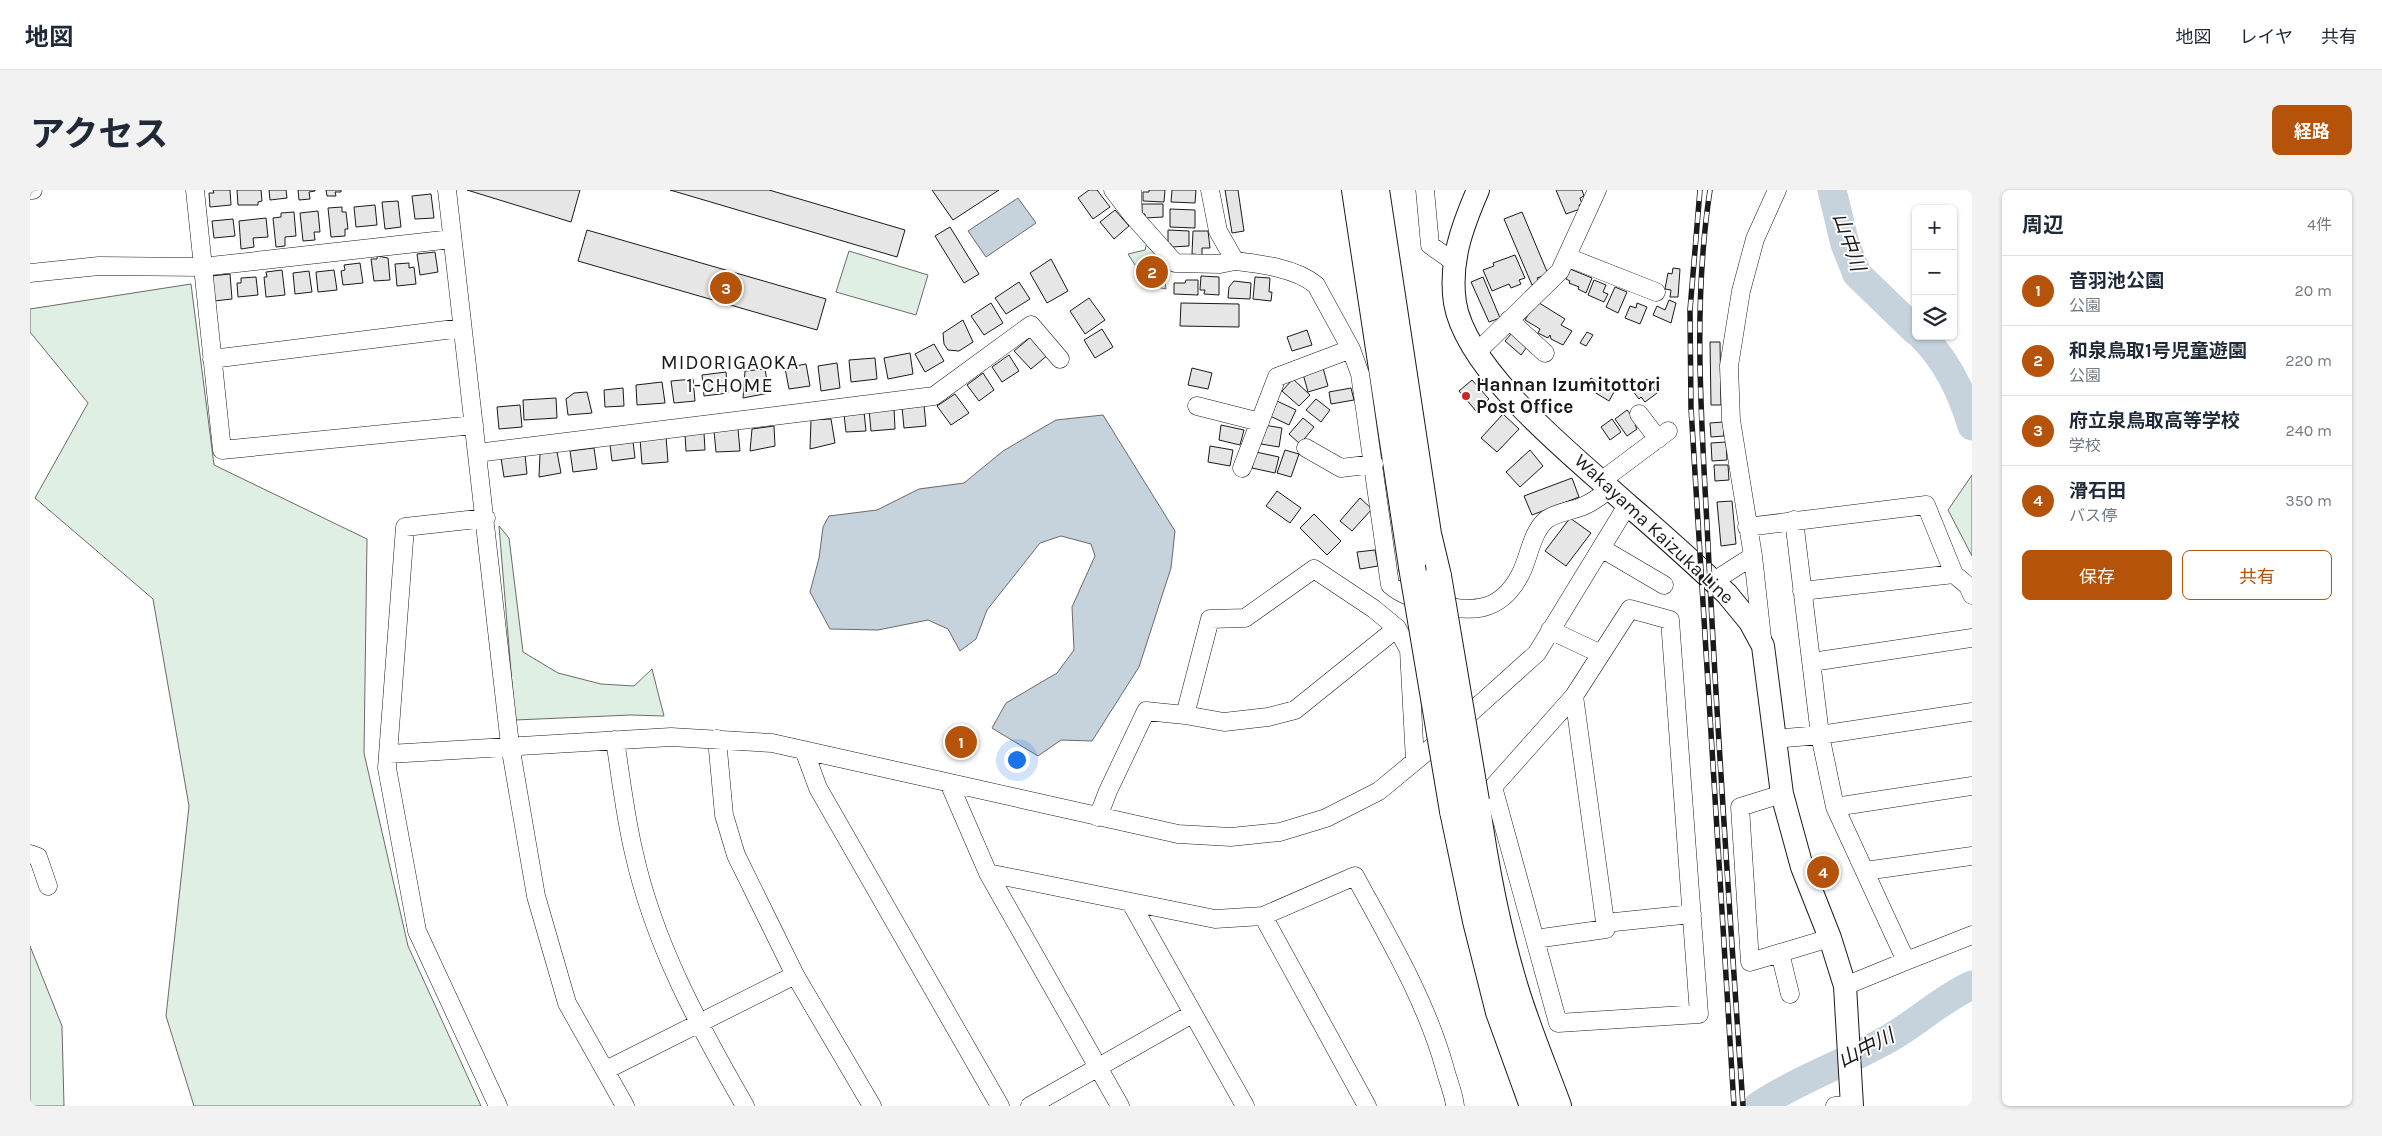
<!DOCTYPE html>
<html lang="ja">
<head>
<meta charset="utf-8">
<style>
	:root { --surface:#fff; --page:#f2f2f3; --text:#1f2937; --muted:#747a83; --line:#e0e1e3; --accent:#b45309 }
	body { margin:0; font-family:Karla,"Noto Sans JP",sans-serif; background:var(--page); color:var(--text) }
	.controls { position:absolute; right:15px; top:15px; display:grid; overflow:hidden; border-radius:8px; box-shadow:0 1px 4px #0004 }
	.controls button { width:45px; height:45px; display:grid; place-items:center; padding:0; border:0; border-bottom:1px solid var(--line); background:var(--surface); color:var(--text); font:25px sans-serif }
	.you { position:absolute; left:986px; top:569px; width:18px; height:18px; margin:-12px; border:4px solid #fff; border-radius:50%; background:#1a73e8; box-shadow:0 0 0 8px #1a73e833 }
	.badge { display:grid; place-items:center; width:32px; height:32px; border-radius:50%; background:var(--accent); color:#fff; font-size:16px; font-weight:700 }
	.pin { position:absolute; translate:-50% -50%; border:2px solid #fff; box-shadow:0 1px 5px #0006 }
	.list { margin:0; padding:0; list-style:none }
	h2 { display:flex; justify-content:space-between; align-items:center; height:65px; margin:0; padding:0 20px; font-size:21px }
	h2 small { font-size:16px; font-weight:400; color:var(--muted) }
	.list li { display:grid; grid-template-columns:32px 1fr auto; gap:15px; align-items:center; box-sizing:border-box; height:70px; padding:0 20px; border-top:1px solid var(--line) }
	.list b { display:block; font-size:19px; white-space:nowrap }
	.list p { margin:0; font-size:16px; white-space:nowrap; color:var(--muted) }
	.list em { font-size:16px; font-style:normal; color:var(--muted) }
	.actions { display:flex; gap:10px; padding:15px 20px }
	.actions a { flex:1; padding:11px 0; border:1px solid var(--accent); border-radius:8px; text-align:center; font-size:18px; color:var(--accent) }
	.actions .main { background:var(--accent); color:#fff }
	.icon { flex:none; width:28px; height:28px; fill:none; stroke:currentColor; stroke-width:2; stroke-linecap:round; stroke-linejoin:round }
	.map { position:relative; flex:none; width:1942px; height:916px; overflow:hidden; border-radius:8px }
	header { display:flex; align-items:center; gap:30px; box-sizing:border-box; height:70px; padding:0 25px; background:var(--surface); border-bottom:1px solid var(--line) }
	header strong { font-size:24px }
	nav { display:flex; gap:28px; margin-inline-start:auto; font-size:18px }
	.intro { display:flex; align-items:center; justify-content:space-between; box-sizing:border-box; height:120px; padding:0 30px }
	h1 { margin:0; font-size:35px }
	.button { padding:12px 22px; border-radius:8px; background:var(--accent); color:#fff; font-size:18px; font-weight:700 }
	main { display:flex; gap:30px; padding:0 30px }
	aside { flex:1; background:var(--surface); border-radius:8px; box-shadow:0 1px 4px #0004 }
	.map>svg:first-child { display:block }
</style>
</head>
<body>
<header>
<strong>地図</strong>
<nav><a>地図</a><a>レイヤ</a><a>共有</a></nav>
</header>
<div class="intro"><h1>アクセス</h1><a class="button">経路</a></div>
<main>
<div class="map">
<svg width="1942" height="916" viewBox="0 0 1942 916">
	<rect width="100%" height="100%" fill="#fff"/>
	<path fill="#e0efe3" stroke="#6a6a6a" d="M1117 52 1132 70 1136 99 1118 95 1098 64 1115 60Z
		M819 61 898 85 886 125 806 102Z
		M161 94 184 275 337 349 334 563 378 756 451 916H164L136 826 159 616 123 409 5 308 58 213 0 142V119Z
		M1942 285V366L1918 320Z
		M469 336 479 348 493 462 528 483 571 494 604 496 622 479 634 526 601 525 485 530Z
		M0 756 32 836 34 916H0Z"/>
	<path fill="#c6d2dc" stroke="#6a6a6a" d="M988 8 1006 33 956 67 938 41Z
		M1073 225 1145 341 1141 378 1109 477 1062 551 1031 550 1008 566 962 538 976 513 1027 483 1044 460 1042 417 1065 366 1061 354 1031 346 1010 353 957 420 946 449 930 461 918 439 898 430 848 440 800 439 780 402 789 368 793 337 799 326 847 320 889 299 934 293 973 261 1026 230Z"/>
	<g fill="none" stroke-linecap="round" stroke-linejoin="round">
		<path stroke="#c6d2dc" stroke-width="29" d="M1802 0 1815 54 1827 84 1886 141
			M1892 146C1917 171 1932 202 1942 236
			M1728 916C1769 889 1816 873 1858 849 1887 833 1911 809 1942 795"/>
	</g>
	<path fill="#e6e6e6" stroke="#1a1a1a" d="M183 0H200L201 15 180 17 179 3H184Z
		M207 0H231L232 11 228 12V15H208Z
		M239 0H256L257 8 240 10Z
		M268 0H285V1L279 2 280 9 269 10Z
		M296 0H311V2H305L306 6H297Z
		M437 0H550L541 32Z
		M640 0H739L875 40 867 67Z
		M902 0H969L923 30Z
		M1059 0H1067L1080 17 1063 29 1048 8Z
		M1119 0H1135L1134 12 1113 11V2H1119Z
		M1142 0H1166L1165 13 1141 12Z
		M1195 0H1208L1214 41 1202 43Z
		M1526 0H1552L1554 6 1550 8 1552 14 1549 15 1550 19 1536 24Z
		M401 4 404 28 385 29 382 6Z
		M368 11 371 37 355 39 352 12Z
		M1112 14H1133V27L1115 28V24H1112Z
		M345 15 347 35 326 37 324 17Z
		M312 17V22H316L318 39H315V46L301 47 298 18Z
		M1140 19 1165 20V38L1140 37Z
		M1085 20 1099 36 1084 49 1070 32Z
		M288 21 290 42H284L285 50 273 51 270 23Z
		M264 22 266 46 255 47V56L246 57 243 28 251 27V23Z
		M1492 22 1518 84 1507 88 1509 92 1502 95 1474 29Z
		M236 28 238 47 223 48 224 57 211 59 209 31Z
		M203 29 205 46 184 48 182 31Z
		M920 37 949 84 934 93 905 46Z
		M557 40 796 109 787 140 548 71Z
		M1138 40 1159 41V56L1141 57V54L1138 53Z
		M1163 41H1178L1180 58H1172V65L1162 64Z
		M405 62 408 82 390 85 387 64Z
		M1485 65 1495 88 1489 90 1491 94 1481 98 1479 94 1462 101 1453 80 1464 76 1463 73Z
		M347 66 358 68 360 90 344 91 341 69H347Z
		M1021 69 1038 101 1017 113 1000 83Z
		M330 73 333 93 313 95 311 81 315 80 314 75Z
		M379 73V78L384 77 386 94 367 96 365 74Z
		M1643 78 1650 79 1648 107H1640L1641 100 1635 99 1638 83 1642 84Z
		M1540 79 1562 88 1556 103 1548 99 1549 97 1539 93 1540 91 1536 89Z
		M252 80 255 105 236 107 234 87H237L236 82Z
		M304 80 307 100 288 102 286 82Z
		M279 81 282 102 265 104 263 83Z
		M200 84 202 109 184 111 181 86Z
		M1171 86 1189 87V105L1174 104 1175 100H1170Z
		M226 87 228 105 208 107 207 93H211V88Z
		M1225 87 1240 88 1239 102H1242L1241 111 1223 109Z
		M1453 87 1470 128 1459 132 1441 92Z
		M1156 90H1168V105L1144 104V93H1155Z
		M1564 90 1576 95 1573 102 1578 104 1574 112 1558 105Z
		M1204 91 1221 93 1220 109 1198 108 1199 97Z
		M989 92 1000 109 976 124 965 108Z
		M1585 97 1597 102 1588 123 1576 117Z
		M1059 108 1075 130 1055 144 1040 121Z
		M1639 110 1646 113 1641 133 1623 125 1627 116 1635 120Z
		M1506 111 1535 129 1531 135 1542 141 1533 155 1521 149 1520 145 1518 148 1508 143 1510 139 1495 130Z
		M961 113 973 133 954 145 941 126Z
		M1151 113 1209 114V137L1150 136Z
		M1607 113 1617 117 1610 134 1595 128 1600 116 1606 118Z
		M933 130 943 152 929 161 918 160 914 154 913 143Z
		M1072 139 1083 157 1065 168 1054 150Z
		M1277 140 1282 155 1262 161 1257 147Z
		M1557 142 1563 145 1556 156 1550 153Z
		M1481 144 1497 157 1491 165 1475 151Z
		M1002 146 1019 164 1001 179 984 161Z
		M1680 152H1690L1691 215H1681Z
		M904 154 914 171 895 182 885 164Z
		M880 163 883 184 858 189 854 168Z
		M979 165 989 181 972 192 962 177Z
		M845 168 847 189 821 192 819 170Z
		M807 173 810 198 791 201 788 176Z
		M776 174 780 196 759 199 755 178Z
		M1162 178 1182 183 1178 199 1158 195Z
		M1293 178 1298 196 1278 202 1273 184Z
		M735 179 739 203 713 208 715 181Z
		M696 182 698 203 674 206 672 185Z
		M953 183 964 200 949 211 937 195Z
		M1561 188 1584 202 1579 211 1556 197Z
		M663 189 665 211 644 213 641 191Z
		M1263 189 1280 205 1269 216 1252 201Z
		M1617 189 1627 203 1615 212 1611 207 1609 209 1602 200Z
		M1442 190 1459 209 1446 221 1429 201Z
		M632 192 635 213 607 215 606 195Z
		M593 198 594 216 575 217 574 200Z
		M1321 198 1324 210 1301 214 1299 202Z
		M557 202 562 223 538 225 536 209 544 203Z
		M925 204 939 223 921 235 907 216Z
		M526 208 527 228 494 230 493 210Z
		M1286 209 1300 220 1291 232 1276 220Z
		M1247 211 1266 220 1259 235 1240 226Z
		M490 215 492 237 469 239 467 217Z
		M894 215 896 236 874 238 872 217Z
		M864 218 865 239 841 241 839 219Z
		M1597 220 1608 233 1605 235 1607 239 1597 246 1585 229Z
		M834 222 836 241 816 242 814 224Z
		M1473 224 1489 239 1467 262 1451 248Z
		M1273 228 1284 237 1270 254 1259 244Z
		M801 229 805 253 780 259 781 230Z
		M1582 229 1591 242 1580 250 1571 237Z
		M1693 232 1694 246 1681 247 1680 233Z
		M1191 235 1214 240 1210 255 1189 250Z
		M1234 235 1252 238 1249 257 1231 254Z
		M744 236 745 256 720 261 722 239Z
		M708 239 710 261 686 262 684 241Z
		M674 243 675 260 656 261 655 244Z
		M636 246 638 272 612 274 610 249Z
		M603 252 605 268 582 271 580 255Z
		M1696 252 1697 270 1682 271 1681 253Z
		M1180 256 1203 260 1200 276 1178 272Z
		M564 258 567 279 543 282 540 261Z
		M1255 260 1269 264 1261 287 1247 283Z
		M1500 260 1513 276 1490 297 1476 282Z
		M527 262 531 283 509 287 510 263Z
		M1226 262 1249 267 1245 283 1222 278Z
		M495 265 497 284 474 287 471 268Z
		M1684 275H1698L1699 290 1685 291Z
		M1542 288 1549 307 1502 325 1494 306Z
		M1247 301 1271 318 1260 333 1236 316Z
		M1330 308 1342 319 1322 341 1310 331Z
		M1702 311 1706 354 1691 356 1687 312Z
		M1284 324 1311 351 1297 365 1270 338Z
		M1540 328 1561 343 1536 376 1515 361Z
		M1345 360 1348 376 1330 379 1327 362Z"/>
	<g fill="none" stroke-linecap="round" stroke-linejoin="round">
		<g stroke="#1a1a1a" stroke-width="19">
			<path id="minor" d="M0 0H3
				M165 0 192 260 444 235
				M417 0 480 555 506 706 537 813 595 916
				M1083 0 1103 26 1145 73 1190 74 1205 71
				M1102 0 1103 26
				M1180 0 1188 41 1205 71C1230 74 1266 78 1286 95L1321 159 1330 184 1360 395C1373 406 1386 409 1402 413 1439 423 1470 424 1490 385 1499 369 1501 343 1516 330 1524 323 1541 321 1551 317 1562 313 1571 306 1580 299
				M1395 0 1400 55 1424 72
				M1537 67 1626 102
				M0 83 69 76 172 77 422 49
				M1479 130 1515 163
				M1446 163 1530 81 1567 0
				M182 169 432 138
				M1167 216 1230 232
				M1609 224 1628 249
				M1276 258 1311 278 1344 274
				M447 263 904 206 1001 135 1030 169
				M1212 278 1247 187 1321 159
				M1571 291 1638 241
				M456 328 375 337 357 578 387 741 468 916
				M1764 330 1790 545 1805 617 1876 771 1942 745
				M1717 337 1896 315 1924 384 1938 396 1942 405
				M1571 358 1634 395
				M1684 391 1723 366
				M1772 401 1924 384
				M1600 419 1640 430 1669 824 1528 833 1463 597 1544 506Z
				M1520 440 1571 464
				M1732 448 1723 366 1701 230 1699 176 1711 101 1725 49 1747 0
				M1782 472 1942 448
				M1155 525 1180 429 1215 428 1284 379 1344 419 1367 438 1379 460 1385 571
				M687 549 694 625 706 665 765 785 842 916
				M1744 549 1790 545 1942 522
				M585 550C591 588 595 626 604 663 624 754 669 836 715 916
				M774 560 788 598 970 916
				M359 564 641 547 742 553 1148 644 1201 647 1250 642 1296 628 1349 601 1407 553 1507 463 1598 314
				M919 593 958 683 1090 916
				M1752 604 1710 617 1720 772 1800 748
				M1805 617 1942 596
				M1068 627 1078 601 1116 521 1155 525 1194 532 1238 527 1265 520 1367 438
				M0 664 8 667 18 696
				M1835 681 1942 666
				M958 683 1185 729 1233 726 1325 686C1359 749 1396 810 1415 879 1418 891 1424 904 1425 916
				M1101 713 1215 916
				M1233 726 1337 916
				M1575 733 1662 724
				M1505 749 1576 739 1544 506
				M1750 763 1760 804
				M1815 796 1876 771
				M576 880 765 785
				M1000 916 1162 824
				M1805 916 1822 915"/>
		</g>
		<g stroke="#1a1a1a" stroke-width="24">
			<path id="major" d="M1448 0C1432 37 1419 72 1425 113 1437 183 1546 268 1598 315 1632 344 1665 374 1697 404L1720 432 1733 456 1752 604 1772 677 1800 748 1815 796 1822 916"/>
		</g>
		<g stroke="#1a1a1a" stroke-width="28">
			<path id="highway" d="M1325 0 1382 377
				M1346 0 1398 344 1408 386
				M1446 611C1455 675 1467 740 1486 801 1498 840 1514 878 1528 916
				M1423 621 1446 731 1469 822 1503 916"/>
		</g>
		<use href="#minor" stroke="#fff" stroke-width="18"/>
		<use href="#major" stroke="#fff" stroke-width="22"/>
		<use href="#highway" stroke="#fff" stroke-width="26"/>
		<g stroke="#1a1a1a" stroke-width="5.5">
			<path id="rail" d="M1670 0 1660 120 1661 218 1704 916
				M1680 0C1662 118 1672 236 1678 354 1687 542 1700 729 1713 916"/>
		</g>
		<use href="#rail" stroke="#fff" stroke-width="4" stroke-dasharray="11" stroke-linecap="butt"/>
		<g stroke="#1a1a1a" stroke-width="28" stroke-linecap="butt">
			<path id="highway-bridge" d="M1382 377 1423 621
				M1408 386 1446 611"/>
		</g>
		<use href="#highway-bridge" stroke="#fff" stroke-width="26"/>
	</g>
	<circle fill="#c62828" stroke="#fff" stroke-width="2" cx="1436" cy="206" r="5"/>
	<g text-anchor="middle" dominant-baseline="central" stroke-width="4" stroke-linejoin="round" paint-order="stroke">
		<g font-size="19" font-weight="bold" fill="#1a1a1a" stroke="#fff" text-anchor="start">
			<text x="1446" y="195">Hannan Izumitottori<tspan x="1446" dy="22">Post Office</tspan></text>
		</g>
		<g font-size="19" fill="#1a1a1a" stroke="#fff">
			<text transform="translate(1624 339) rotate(43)">Wakayama Kaizuka Line</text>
		</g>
		<g font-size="20" font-style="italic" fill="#1a1a1a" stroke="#fff">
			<text transform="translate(1819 52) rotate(71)">山中川</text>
			<text transform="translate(1836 858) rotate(-27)">山中川</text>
		</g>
		<g font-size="20" letter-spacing="1" fill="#1a1a1a" stroke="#fff">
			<text x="700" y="172">MIDORIGAOKA<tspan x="700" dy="23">1-CHOME</tspan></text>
		</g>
	</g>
</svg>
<div class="controls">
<button>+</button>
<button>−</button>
<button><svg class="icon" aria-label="layers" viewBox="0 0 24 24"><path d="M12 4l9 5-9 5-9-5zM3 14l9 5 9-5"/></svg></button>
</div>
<div class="you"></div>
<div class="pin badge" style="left:931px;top:552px">1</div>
<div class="pin badge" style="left:1122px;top:82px">2</div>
<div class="pin badge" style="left:696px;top:98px">3</div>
<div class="pin badge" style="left:1793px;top:682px">4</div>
</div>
<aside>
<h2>周辺<small>4件</small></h2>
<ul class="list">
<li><span class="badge">1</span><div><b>音羽池公園</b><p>公園</p></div><em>20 m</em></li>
<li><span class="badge">2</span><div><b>和泉鳥取1号児童遊園</b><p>公園</p></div><em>220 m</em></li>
<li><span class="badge">3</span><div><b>府立泉鳥取高等学校</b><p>学校</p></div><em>240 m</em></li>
<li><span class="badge">4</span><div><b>滑石田</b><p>バス停</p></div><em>350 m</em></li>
</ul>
<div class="actions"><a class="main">保存</a><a>共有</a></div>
</aside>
</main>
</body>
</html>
